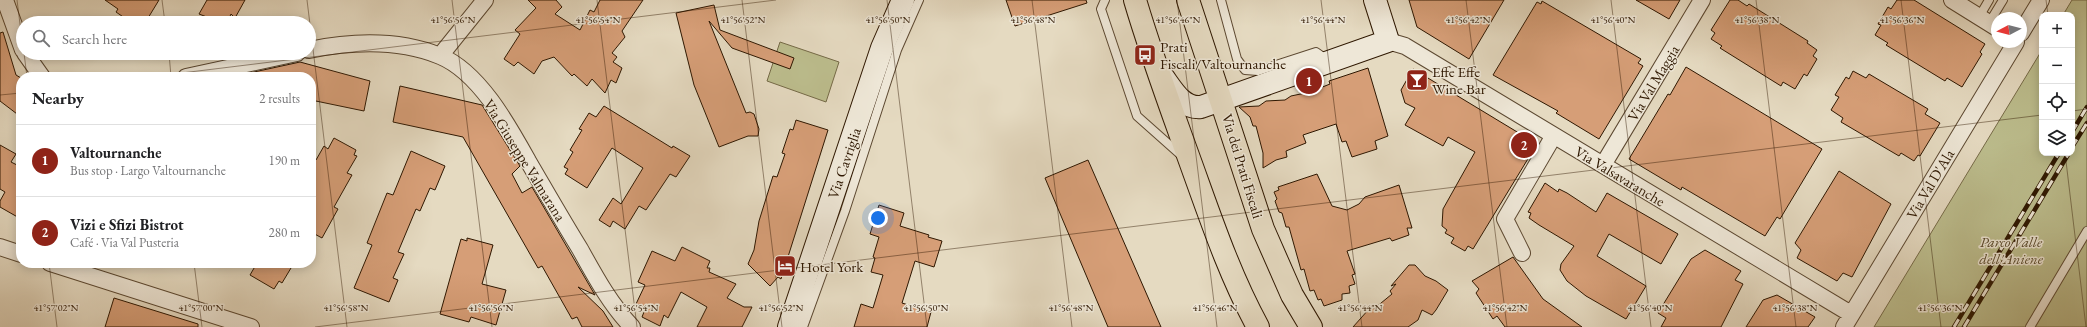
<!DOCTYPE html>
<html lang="en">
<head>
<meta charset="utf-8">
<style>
	:root { --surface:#fff; --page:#f6f6f6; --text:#202124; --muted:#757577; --line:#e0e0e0; --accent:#8f2418 }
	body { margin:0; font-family:"EB Garamond",serif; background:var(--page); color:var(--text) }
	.controls { position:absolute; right:12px; top:12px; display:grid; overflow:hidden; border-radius:8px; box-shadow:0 2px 10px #0003 }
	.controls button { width:36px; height:36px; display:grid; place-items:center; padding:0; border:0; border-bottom:1px solid var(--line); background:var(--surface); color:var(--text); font:20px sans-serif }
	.compass { position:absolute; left:1991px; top:12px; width:36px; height:36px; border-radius:50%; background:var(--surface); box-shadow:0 2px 10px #0003; rotate:263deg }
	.you { position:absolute; left:878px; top:218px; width:14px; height:14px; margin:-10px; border:3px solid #fff; border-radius:50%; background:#1a73e8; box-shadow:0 0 0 6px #1a73e833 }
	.badge { display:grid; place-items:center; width:26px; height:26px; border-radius:50%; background:var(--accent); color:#fff; font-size:13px; font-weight:700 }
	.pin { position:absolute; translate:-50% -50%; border:2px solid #fff; box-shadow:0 1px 4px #0006 }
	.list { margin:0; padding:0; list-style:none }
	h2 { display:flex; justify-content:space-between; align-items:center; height:52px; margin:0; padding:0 16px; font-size:17px }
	h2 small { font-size:13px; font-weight:400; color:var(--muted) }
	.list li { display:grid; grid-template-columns:26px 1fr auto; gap:12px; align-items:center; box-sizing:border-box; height:72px; padding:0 16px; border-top:1px solid var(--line) }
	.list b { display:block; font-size:15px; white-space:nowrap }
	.list p { margin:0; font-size:13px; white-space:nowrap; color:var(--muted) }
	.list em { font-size:13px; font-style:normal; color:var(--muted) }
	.icon { flex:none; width:22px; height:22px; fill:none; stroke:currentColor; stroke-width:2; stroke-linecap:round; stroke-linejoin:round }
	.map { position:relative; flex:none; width:2087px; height:327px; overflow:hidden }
	.search { position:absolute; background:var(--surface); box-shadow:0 2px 10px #0003; left:16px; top:16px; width:300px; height:44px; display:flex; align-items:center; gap:10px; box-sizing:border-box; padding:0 14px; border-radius:22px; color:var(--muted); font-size:15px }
	.panel { position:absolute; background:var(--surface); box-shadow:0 2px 10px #0003; left:16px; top:72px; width:300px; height:196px; border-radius:16px }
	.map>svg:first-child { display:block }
</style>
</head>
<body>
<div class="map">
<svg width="2087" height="327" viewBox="0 0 2087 327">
	<rect width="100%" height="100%" fill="#e5dac1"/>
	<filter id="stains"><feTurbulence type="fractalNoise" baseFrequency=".005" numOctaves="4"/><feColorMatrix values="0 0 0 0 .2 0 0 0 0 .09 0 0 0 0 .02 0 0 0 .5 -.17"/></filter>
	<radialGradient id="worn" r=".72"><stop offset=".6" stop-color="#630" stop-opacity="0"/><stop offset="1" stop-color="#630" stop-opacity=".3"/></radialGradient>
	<path fill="#bcbd8d" stroke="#756a47" d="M2072 0H2087V327H1874L2042 50V153H2072V15H2063Z
		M780 42 839 62 826 102 767 81Z"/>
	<path fill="#d69e77" stroke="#2e1701" d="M105 0H159L145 23H132L116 12 118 9Z
		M207 0H245L235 18 231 14 227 23H209L212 19 199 14Z
		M528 0H556L562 7 555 14 580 30 590 10 594 12 600 0H643L622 31 625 37 612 53 617 57 613 62 622 68 616 83 611 80 605 93 592 79 587 86 574 74 572 76 554 57 542 61 534 74 518 62 514 66 504 59 520 34 515 30 536 8Z
		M1006 0H1086L1087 3 1015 26Z
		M1409 0H1504L1469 59 1417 27Z
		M1636 0H1680L1669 19Z
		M1730 0H1738L1747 6 1749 4 1808 41 1807 43 1817 50 1813 56 1817 59 1807 76 1804 74 1795 89 1783 82 1781 86 1720 48 1722 46 1711 39 1715 33 1711 30Z
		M1897 0H1914L1985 44 1980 52 1982 54 1962 87 1947 78 1945 81 1886 45 1888 43 1875 35 1881 25 1878 24 1888 7 1891 9Z
		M1542 1 1641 59 1638 63 1643 66 1599 139 1556 113 1558 111 1493 75 1537 2 1541 4Z
		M714 5 720 30 794 58 790 69 732 48 709 21 746 113 750 112 754 114 759 129 758 136H748L719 147 694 85 676 13Z
		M3 32 16 75 21 78V117L0 101V33Z
		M300 62 370 81 364 111 311 100V77H231Z
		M1686 67 1822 149 1780 219 1777 217 1765 236 1682 187 1681 190 1629 159 1668 94 1670 95Z
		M1368 68 1388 136 1375 141 1377 149 1352 157 1346 141 1342 142 1336 124 1303 135 1306 143 1286 151 1287 157 1276 160 1263 168V153L1256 126H1253L1250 117 1239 107 1259 106 1266 101 1285 100 1291 96 1310 92 1330 84 1329 81Z
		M1413 69 1537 144 1473 249 1468 246 1465 251 1451 243 1454 238 1445 233 1447 230 1442 226 1443 209 1475 152 1448 137 1443 146 1405 125 1415 108 1405 103 1401 90Z
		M1853 71 1866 78 1869 74 1928 109 1925 114 1940 123 1920 156 1918 155 1914 161 1901 153 1899 156 1841 122 1843 118 1831 110 1839 97 1835 95 1846 77 1849 79Z
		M400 86 482 105 520 166 512 174 522 193 532 187 595 295 578 287 603 311 613 327H582L577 317 572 319 542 266 538 268 463 137 393 122Z
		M604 106 672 148 673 146 690 156 676 177 670 174 646 210 639 206 625 229 613 221 610 227 599 220 613 198 621 204 643 168 612 148 587 188 565 174 568 169 564 167 573 152 570 150 582 130 579 129 589 113 596 117Z
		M796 120 828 130 781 279 778 277 770 286 748 264 754 250 759 221 773 176 777 177 785 154 782 153 790 129 793 130Z
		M334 138 356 150 354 155 357 156 347 173 352 175 334 207 338 209 322 238 311 232V157L316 160 324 146 328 149Z
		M0 145 16 154 11 162 21 167V219L0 207V201L5 192 0 189Z
		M411 151 445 166 435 190 430 188 420 211 416 209 398 252 404 254 393 278 398 280 389 302 354 288 372 245 367 243 387 193 393 195Z
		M1088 160 1161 327H1108L1045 178Z
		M1839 171 1891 204 1852 277 1843 273 1837 281 1797 258 1801 250 1795 243Z
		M1317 174 1332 206 1347 210 1359 204 1365 197 1399 185 1412 228H1407L1409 235 1392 241 1390 238 1347 251 1355 274 1352 275 1355 284 1349 286 1350 293 1342 294V300L1324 306 1321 299 1318 300 1314 290 1310 291 1304 269 1301 270 1289 227H1286L1282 213 1279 212 1275 201 1277 199 1274 192 1279 190 1278 187Z
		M1545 183 1558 192 1559 189 1567 193 1596 212 1607 193 1678 234 1661 264 1609 234 1597 256 1646 286 1626 319 1586 296 1567 281 1560 270 1561 264 1574 246 1539 225 1529 218 1531 213 1528 212Z
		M879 205 904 213 900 226 929 235 928 237 942 241 934 267 915 261 902 303 931 312 927 327H854L861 304 873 308 883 275 871 272 875 258 873 257 879 237 870 234Z
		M467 238 493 245 482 284 506 290 496 325 471 317 469 322 440 314 461 239 467 241Z
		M682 247 710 261 707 268H710L709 272 736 284 727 298 744 307H752L742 327H697L707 307 681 292 668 318 664 315 660 326 642 317 646 307 636 304 645 285 638 282 652 251 675 261Z
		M1705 250 1741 271 1735 280 1743 284 1721 327H1661L1666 318 1658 313 1691 259Z
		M1513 257 1543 299 1582 327H1505L1497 316 1493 319 1476 293 1479 289 1472 281Z
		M257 263H294L282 283 279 281 274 289 250 275Z
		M1409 265H1415L1425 276 1436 281 1448 290 1436 310 1432 315 1422 310 1418 320 1408 327H1353L1369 309 1375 308 1392 294 1390 291 1396 284 1391 286Z
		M1777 295 1815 317 1808 327H1746L1763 300Z
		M114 298 198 324V327H105Z"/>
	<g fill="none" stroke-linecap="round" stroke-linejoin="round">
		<g stroke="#5c4831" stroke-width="10">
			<path id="lane" d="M1105 0 1101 9 1137 116 1182 156
				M1221 0 1237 59 1245 70 1258 71 1316 52 1326 59
				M1979 17 1989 0
				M1989 23 2003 0
				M803 327 845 211 897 50 919 0
				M2030 327 2087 231"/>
		</g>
		<g stroke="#5c4831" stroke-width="18">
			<path id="street" d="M5 0 23 50
				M1952 0 1997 28
				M2021 33 2041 0
				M1388 41 1405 46 1851 314
				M309 50C353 41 398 39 440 56 479 72 508 125 528 161 545 190 562 220 580 249 595 276 610 304 632 327
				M25 53 42 77
				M440 56 485 0
				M186 77 297 53
				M1603 165 1702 0
				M0 247 21 254
				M1522 253 1505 219 1553 137
				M50 263 251 327
				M1844 327 2016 42"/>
		</g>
		<g stroke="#2e1701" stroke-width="24">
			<path id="secondary" d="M1160 73C1171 87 1181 109 1201 107L1388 41 1375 0
				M789 327 882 48 903 0"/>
		</g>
		<g stroke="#2e1701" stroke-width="24">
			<path id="primary" d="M1135 0C1150 51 1168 100 1186 150 1208 210 1227 270 1258 327
				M1188 0 1263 229 1292 295 1311 327"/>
		</g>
		<use href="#lane" stroke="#eee7d7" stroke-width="8"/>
		<use href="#street" stroke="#eee7d7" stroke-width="16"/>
		<use href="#secondary" stroke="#eee7d7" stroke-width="22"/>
		<use href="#primary" stroke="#e5dac1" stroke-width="22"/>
		<g stroke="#2e1701" stroke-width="4.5">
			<path id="rail" d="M2072 132 2087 107
				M2072 147 2087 123
				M1954 327 2059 153
				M1964 327 2069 153"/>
		</g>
		<use href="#rail" stroke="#eee7d7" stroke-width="3" stroke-dasharray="9" stroke-linecap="butt"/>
	</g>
	<path fill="none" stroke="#2e1701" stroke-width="1" stroke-opacity="0.45" d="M17 0 23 48M162 0 165 23M307 0 347 327M452 0 492 327M597 0 637 327M742 0 782 327M887 0 927 327M1032 0 1072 327M1177 0 1217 327M1321 0 1362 327M1466 0 1507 327M1611 0 1651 327M1756 0 1796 327M1901 0 1941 327M2046 0 2048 15M24 53 27 77M169 53 171 77M149 77 776 0M0 95 21 93M2072 111 2087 109M2065 153 2086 327M49 263 57 327M194 263 202 327M315 327 2042 115"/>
	<defs>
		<g id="bus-square" transform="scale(1.15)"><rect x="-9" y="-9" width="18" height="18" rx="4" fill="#8f2418" stroke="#eee7d7"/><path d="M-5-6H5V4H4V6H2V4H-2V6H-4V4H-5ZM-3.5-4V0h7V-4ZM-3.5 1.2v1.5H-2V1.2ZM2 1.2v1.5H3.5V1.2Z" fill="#fff"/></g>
		<g id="bar-square" transform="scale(1.15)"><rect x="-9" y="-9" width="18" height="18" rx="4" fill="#8f2418" stroke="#eee7d7"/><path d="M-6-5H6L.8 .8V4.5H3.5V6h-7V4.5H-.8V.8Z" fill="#fff"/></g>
		<g id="hotel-square" transform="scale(1.15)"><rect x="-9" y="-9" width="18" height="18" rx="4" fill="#8f2418" stroke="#eee7d7"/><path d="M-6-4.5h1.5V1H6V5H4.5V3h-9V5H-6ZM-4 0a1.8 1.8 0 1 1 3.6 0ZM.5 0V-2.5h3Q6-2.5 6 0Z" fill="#fff"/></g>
	</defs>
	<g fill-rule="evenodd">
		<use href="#bus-square" x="1145" y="55"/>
		<use href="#bar-square" x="1417" y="80"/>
		<use href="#hotel-square" x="785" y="266"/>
	</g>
	<g text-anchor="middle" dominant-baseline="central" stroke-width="3" stroke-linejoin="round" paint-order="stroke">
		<g font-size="15" fill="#2e1701" stroke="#eee7d7" text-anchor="start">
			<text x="1160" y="46">Prati<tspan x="1160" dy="17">Fiscali/Valtournanche</tspan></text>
			<text x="1432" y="71">Effe Effe<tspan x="1432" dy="17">Wine Bar</tspan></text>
			<text x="800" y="266">Hotel York</text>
		</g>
		<g font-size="15" fill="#2e1701" stroke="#eee7d7">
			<text transform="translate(1653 83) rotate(-59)">Via Val Maggia</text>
			<text transform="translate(525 160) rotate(58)">Via Giuseppe Valmarana</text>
			<text transform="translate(844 163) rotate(-71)">Via Cavriglia</text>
			<text transform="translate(1243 166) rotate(73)">Via dei Prati Fiscali</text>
			<text transform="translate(1620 176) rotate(31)">Via Valsavaranche</text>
			<text transform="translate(1930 184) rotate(-59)">Via Val D'Ala</text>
		</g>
		<g font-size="15" font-style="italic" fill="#59492b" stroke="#eee7d7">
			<text x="2011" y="241">Parco Valle<tspan x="2011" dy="17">dell'Aniene</tspan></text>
		</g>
	</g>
	<g font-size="10" text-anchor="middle" fill="#2e1701" stroke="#eee7d7" stroke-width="3" stroke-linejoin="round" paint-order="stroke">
		<text x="453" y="23">41°56'56"N</text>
		<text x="598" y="23">41°56'54"N</text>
		<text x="743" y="23">41°56'52"N</text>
		<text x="888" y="23">41°56'50"N</text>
		<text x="1033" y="23">41°56'48"N</text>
		<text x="1178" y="23">41°56'46"N</text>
		<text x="1323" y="23">41°56'44"N</text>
		<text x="1468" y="23">41°56'42"N</text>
		<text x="1613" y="23">41°56'40"N</text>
		<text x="1757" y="23">41°56'38"N</text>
		<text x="1902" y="23">41°56'36"N</text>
		<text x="56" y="311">41°57'02"N</text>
		<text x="201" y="311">41°57'00"N</text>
		<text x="346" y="311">41°56'58"N</text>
		<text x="491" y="311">41°56'56"N</text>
		<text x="636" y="311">41°56'54"N</text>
		<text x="781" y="311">41°56'52"N</text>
		<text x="926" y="311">41°56'50"N</text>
		<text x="1071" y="311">41°56'48"N</text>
		<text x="1215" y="311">41°56'46"N</text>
		<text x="1360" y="311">41°56'44"N</text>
		<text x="1505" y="311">41°56'42"N</text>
		<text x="1650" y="311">41°56'40"N</text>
		<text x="1795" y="311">41°56'38"N</text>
		<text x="1940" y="311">41°56'36"N</text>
	</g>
	<rect width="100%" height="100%" filter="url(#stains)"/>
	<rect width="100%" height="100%" fill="url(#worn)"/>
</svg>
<div class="controls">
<button>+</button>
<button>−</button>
<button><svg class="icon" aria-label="locate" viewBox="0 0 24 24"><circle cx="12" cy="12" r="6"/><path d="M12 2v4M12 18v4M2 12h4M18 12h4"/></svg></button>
<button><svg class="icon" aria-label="layers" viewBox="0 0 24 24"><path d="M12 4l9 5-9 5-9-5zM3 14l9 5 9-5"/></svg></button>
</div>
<svg class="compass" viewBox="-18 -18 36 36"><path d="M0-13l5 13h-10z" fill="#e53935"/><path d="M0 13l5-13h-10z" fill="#757577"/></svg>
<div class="you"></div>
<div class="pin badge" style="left:1309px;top:81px">1</div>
<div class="pin badge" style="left:1524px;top:145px">2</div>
<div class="search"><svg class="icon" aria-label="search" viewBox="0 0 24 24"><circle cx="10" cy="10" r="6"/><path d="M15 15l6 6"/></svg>Search here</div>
<section class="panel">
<h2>Nearby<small>2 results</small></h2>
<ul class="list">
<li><span class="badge">1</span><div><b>Valtournanche</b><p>Bus stop · Largo Valtournanche</p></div><em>190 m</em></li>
<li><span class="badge">2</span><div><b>Vizi e Sfizi Bistrot</b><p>Café · Via Val Pusteria</p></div><em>280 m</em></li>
</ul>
</section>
</div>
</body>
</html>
